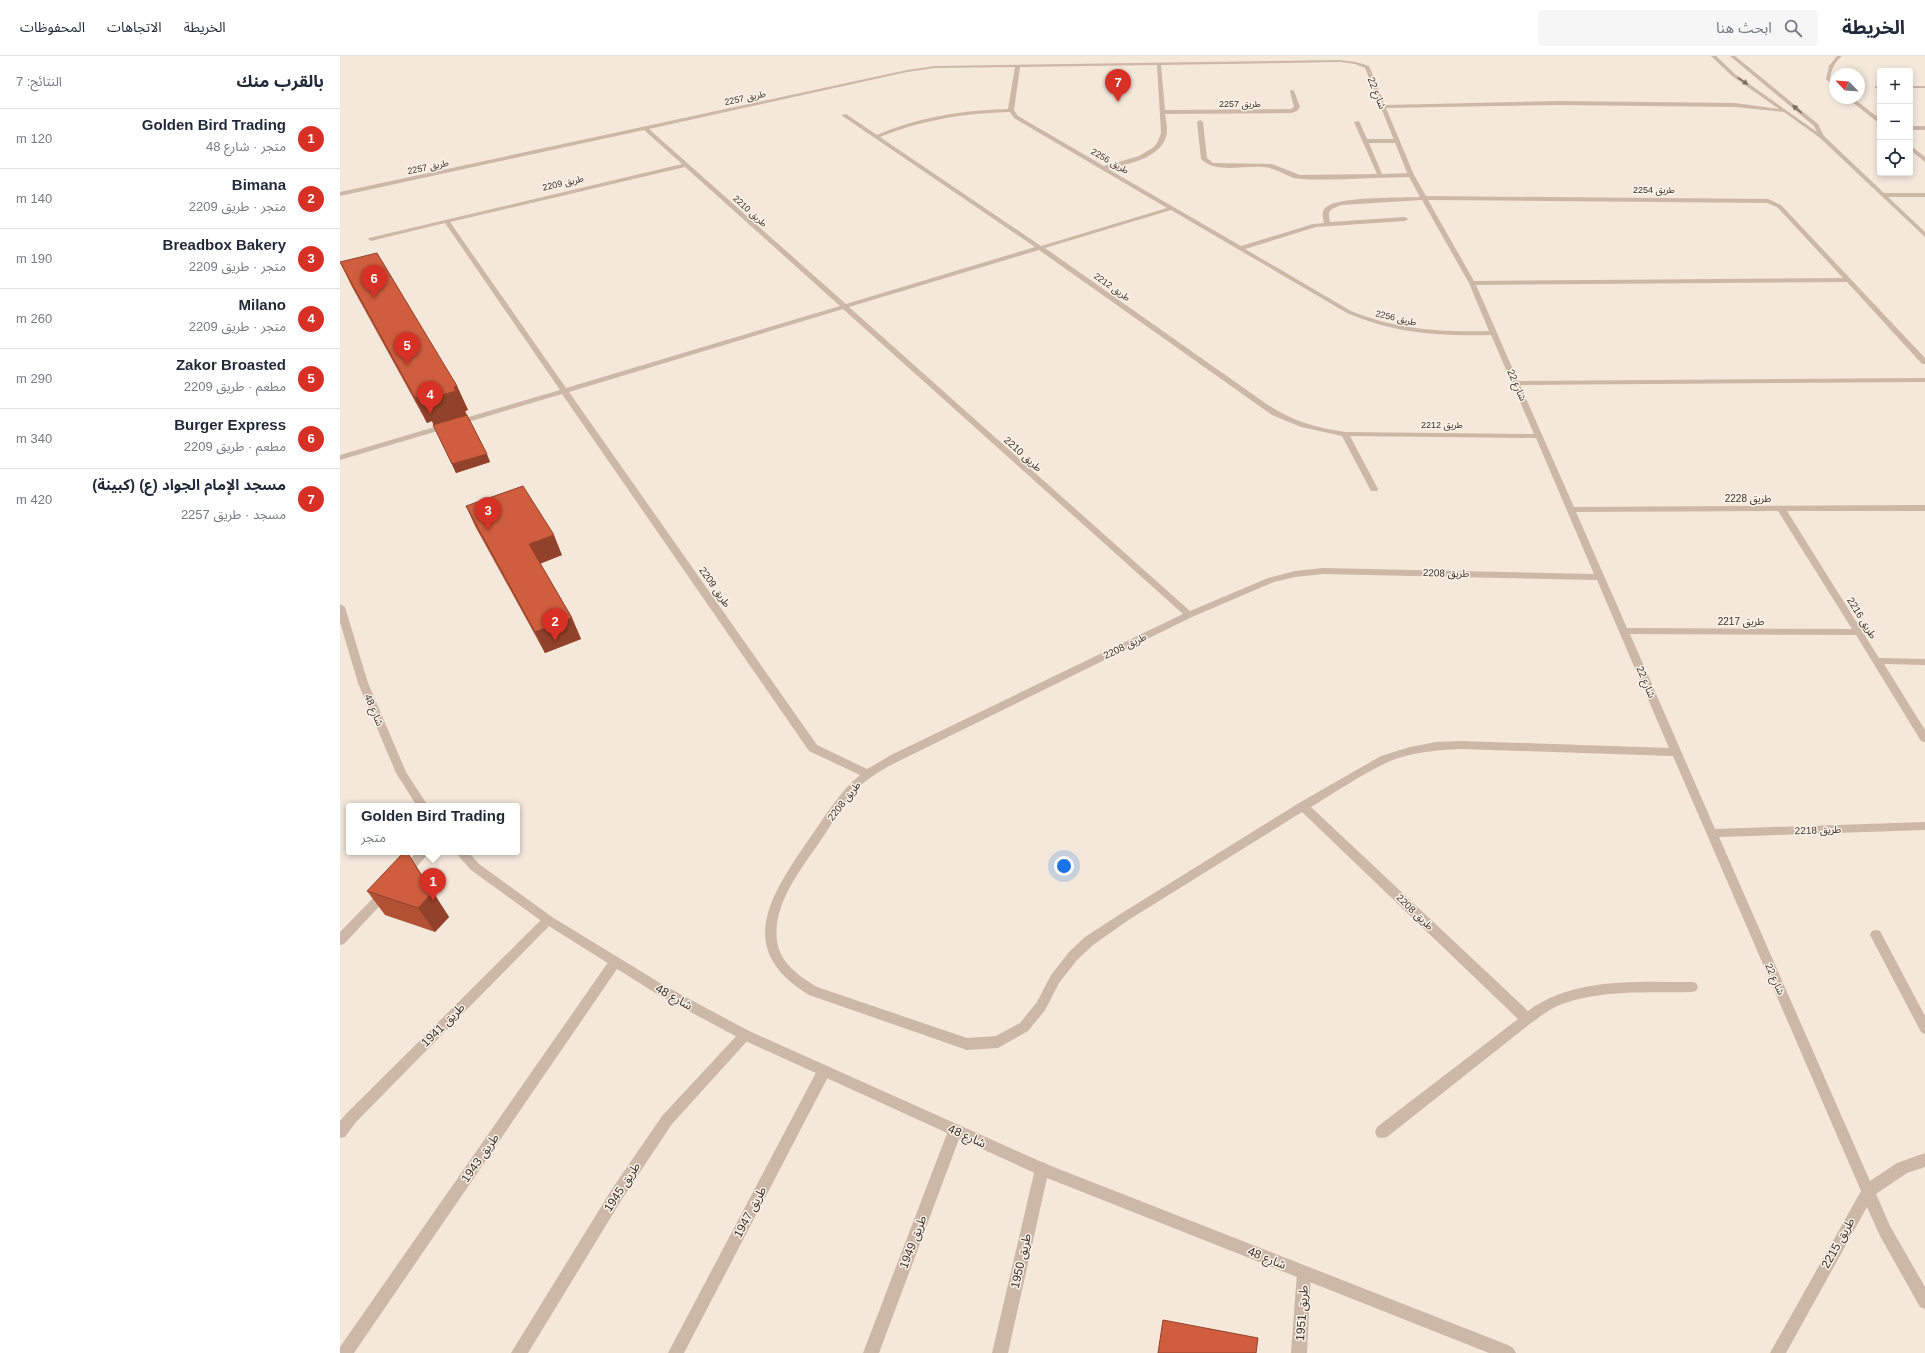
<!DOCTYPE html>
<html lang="ar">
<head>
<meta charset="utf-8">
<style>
	:root { --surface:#fff; --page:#f6f6f7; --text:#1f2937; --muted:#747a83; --line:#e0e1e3; --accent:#d93025 }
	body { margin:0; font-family:Arial,"Noto Sans Arabic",sans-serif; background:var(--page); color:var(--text); direction:rtl }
	.controls { position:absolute; right:12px; top:12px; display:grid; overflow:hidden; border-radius:4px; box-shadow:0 2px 6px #0003 }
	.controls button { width:36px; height:36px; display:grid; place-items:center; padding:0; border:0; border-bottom:1px solid var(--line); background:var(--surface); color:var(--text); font:20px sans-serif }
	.compass { position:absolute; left:1489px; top:12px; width:36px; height:36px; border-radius:50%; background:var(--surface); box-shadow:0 2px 6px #0003; rotate:295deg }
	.you { position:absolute; left:724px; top:810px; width:14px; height:14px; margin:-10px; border:3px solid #fff; border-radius:50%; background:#1a73e8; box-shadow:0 0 0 6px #1a73e833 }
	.badge { display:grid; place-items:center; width:26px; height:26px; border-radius:50%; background:var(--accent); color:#fff; font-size:13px; font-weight:700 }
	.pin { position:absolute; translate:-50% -33px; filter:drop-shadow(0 1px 2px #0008) }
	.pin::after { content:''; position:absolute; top:21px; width:14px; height:12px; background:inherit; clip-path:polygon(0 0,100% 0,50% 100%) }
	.popup { position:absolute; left:6px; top:747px; width:174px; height:52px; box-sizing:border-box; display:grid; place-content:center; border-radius:4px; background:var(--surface); filter:drop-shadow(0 1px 3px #0005); font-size:13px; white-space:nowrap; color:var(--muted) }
	.popup b { font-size:15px; color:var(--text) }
	.popup::after { content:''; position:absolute; left:50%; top:100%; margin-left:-8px; border:8px solid transparent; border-top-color:var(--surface) }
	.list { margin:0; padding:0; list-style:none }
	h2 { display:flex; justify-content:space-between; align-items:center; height:52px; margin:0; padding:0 16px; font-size:17px }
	h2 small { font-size:13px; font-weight:400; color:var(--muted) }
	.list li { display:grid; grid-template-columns:26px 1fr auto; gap:12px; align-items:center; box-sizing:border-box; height:60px; padding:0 16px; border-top:1px solid var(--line) }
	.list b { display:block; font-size:15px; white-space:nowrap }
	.list p { margin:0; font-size:13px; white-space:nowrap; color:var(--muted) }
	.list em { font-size:13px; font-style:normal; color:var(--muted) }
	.icon { flex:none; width:22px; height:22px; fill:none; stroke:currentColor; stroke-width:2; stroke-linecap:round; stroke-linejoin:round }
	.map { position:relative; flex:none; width:1585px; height:1297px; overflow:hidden; direction:ltr }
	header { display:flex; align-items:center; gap:24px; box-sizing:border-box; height:56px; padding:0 20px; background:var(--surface); border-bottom:1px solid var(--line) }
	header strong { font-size:19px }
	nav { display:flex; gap:22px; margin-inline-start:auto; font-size:14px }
	.search { width:280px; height:36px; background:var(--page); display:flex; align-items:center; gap:10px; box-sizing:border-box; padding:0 14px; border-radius:4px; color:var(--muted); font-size:15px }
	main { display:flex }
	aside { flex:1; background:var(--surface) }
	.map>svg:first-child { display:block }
</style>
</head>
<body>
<header>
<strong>الخريطة</strong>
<div class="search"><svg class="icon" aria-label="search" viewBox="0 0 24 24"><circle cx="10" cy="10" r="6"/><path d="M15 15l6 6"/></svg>ابحث هنا</div>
<nav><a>الخريطة</a><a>الاتجاهات</a><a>المحفوظات</a></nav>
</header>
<main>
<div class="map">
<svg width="1585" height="1297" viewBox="0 0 1585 1297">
	<rect width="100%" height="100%" fill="#f4e8db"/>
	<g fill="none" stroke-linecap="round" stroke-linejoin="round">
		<path fill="#cdb7a6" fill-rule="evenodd" d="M860 64 863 66 867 102 873 107 932 108 960 119 1037 118 1014 66 1019 65 1027 83H1057L1060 85 1057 87H1029L1042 118 1071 117 1074 119 1071 121C1035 121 996 125 961 123 947 122 938 112 923 111 904 109 876 118 861 103L857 66Z
			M1536 874 1540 875 1585 960V978L1581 976 1530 879 1532 875Z"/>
		<path fill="#cdb7a6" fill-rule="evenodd" d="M77 796H90L69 819 65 821 61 819 59 816 61 813Z
			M44 833 48 835 50 838 48 841 4 888 0 889V876L40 835Z"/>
		<path fill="#cdb7a6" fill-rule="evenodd" d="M1371 0H1376L1395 18 1477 76 1474 70 1390 0H1395L1478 68 1484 80 1544 137H1585V141H1548L1585 176V181L1480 82 1444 56 1395 51 1220 49 1046 52 1074 119 1086 140 1428 143 1441 149 1585 302V308H1582L1507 226 1136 229 1178 325 1585 322V326L1180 329 1234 451 1585 449V455H1447L1539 602 1585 603V609L1544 608 1585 674V686L1581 685 1516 579 1290 578 1375 773 1585 766V774L1379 781 1530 1125 1557 1107 1585 1097V1111L1567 1117 1536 1138 1550 1170 1585 1231V1253L1580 1251 1540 1180 1527 1151 1446 1297H1430L1521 1135 1333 700 1121 693C1097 694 1071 696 1048 706 1022 718 996 736 971 751L1188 955C1234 921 1297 926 1352 926L1356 927 1358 931 1356 935 1352 936C1308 937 1259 933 1217 950 1208 954 1200 961 1191 967L1047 1081 1042 1082 1037 1081 1035 1076 1037 1071 1178 963 962 756 790 863 753 889 737 904 719 927 705 954 688 975 658 992 627 994 469 939C393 893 431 839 469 783 485 761 499 736 520 719L469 695 222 338 0 404V399L220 334 105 167 31 185 28 183 29 182 342 108 304 74 0 140V136L567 14 595 10 1000 4 1016 6 1029 10 1045 49 1220 45 1395 47 1439 53 1392 20ZM1000 6 1015 8 1025 12 1068 119 1080 141C1061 142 997 140 985 152 981 156 983 162 984 167L973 168 901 190 768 113C788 108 824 102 827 76 827 70 826 63 825 58L951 57 957 55 960 51 954 35 952 34 950 35 954 51 951 53 825 54 821 9ZM817 9 821 77 818 85 814 91 799 100 764 110 678 60 674 54 680 11ZM675 11 668 53C624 54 578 61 537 79L506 58 501 59 695 191 506 248 309 73 567 16 595 12ZM670 56 674 62 827 152 701 190 540 81C581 64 625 57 670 56ZM345 111 500 250 226 332 110 166ZM1082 144 1129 227 1149 275C1100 276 1058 274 1011 255L905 193 976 171 1065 165 1068 163 1065 161 990 166C987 153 990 154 1001 149ZM1088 144 1427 147 1437 151 1503 222 1134 225ZM831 154 1007 257C1056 278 1099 280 1151 279L1194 378 1005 376C977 372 952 365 928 349L705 192ZM699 194 932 359 961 371 1002 380 1031 435H1037L1038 433 1010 380 1196 382 1254 518 983 512 955 515 928 522 850 555 509 251ZM503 253 843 558 553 698 527 713 477 689 229 336ZM1438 455 1512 573 1287 572 1236 456ZM983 518 1257 524 1329 692 1121 685 1096 686 1070 691 1041 700 959 747 782 857 745 881 729 896 711 919 697 946 680 967 656 980 627 982 477 931C459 920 440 907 437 885 432 847 463 811 483 781 495 763 506 743 522 728 534 718 547 711 561 704L852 561 934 526 955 521Z
			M1497 0H1502C1495 6 1491 13 1490 23L1495 28V32L1486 23 1489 10Z
			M1535 30H1540V32H1535Z
			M1570 30H1585V32H1570Z
			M1507 42H1513L1540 63V68Z
			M1570 70H1585V74H1570Z
			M1570 89 1585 101V106L1570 94Z
			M208 859 212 861 214 864 212 867 16 1066 5 1081 0 1082V1065L6 1058 204 861Z
			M275 901 279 902 281 906 279 910 14 1297H0V1291L271 902Z
			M405 973 409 975 411 979 409 983 332 1068 282 1143 188 1297H171L272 1133 322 1060 401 975Z
			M484 1009 489 1011 490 1015 489 1019 344 1297H328L479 1011Z
			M615 1069 620 1070 622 1075 539 1297H523L608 1075 610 1070Z
			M702 1106 707 1108 709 1113 668 1297H652L695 1113 697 1108Z
			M964 1210 969 1212 971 1217 967 1297H951L957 1217 959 1212Z"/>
		<path fill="#cdb7a6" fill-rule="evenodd" d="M0 548 5 551 28 627 66 716 88 750H77L56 717 18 627 0 566Z
			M115 796H128L139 808 212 861 325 930 409 975 706 1108 1168 1289 1173 1292 1176 1297H1149L697 1118 401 983 317 938 204 867 131 814Z"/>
	</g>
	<path fill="#b35135" d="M0 206 117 330 128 354 125 355 150 406 116 417 92 365 87 367 11 229Z
		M126 450 222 499 200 508 232 562 241 583 205 597 135 470Z
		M82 819 109 861 95 876 45 859 27 835Z"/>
	<path fill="#92422b" d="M117 330 128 354 125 355 127 360 94 370 92 365 87 367 75 342Z
		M147 398 150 406 116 417 112 408Z
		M214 479 222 499 198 508 189 488Z
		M232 562 241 583 205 597 195 576Z
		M67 796 82 819 109 861 95 876 78 852Z"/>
	<path fill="#d05e3e" stroke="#92422b" d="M37 197 117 330 114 331 116 335 82 345 80 340 75 342 0 206Z
		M127 359 147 398 112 408 93 369Z
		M183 430 214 479 189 488 232 562 195 576 126 450Z
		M64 796H67L92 837 78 852 27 835Z
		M823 1264 918 1282 916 1297H818Z"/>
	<defs><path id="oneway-solid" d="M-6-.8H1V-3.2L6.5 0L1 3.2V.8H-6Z"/></defs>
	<g fill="#7c6b61">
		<use href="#oneway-solid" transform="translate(1403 25) rotate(34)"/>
		<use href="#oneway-solid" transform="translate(1457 53) rotate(-139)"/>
	</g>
	<g text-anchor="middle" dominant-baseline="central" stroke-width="3" stroke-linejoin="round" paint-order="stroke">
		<g font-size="9" fill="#392d28" stroke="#fbf2e8">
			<text transform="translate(405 42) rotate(-12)">طريق 2257</text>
			<text x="900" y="48">طريق 2257</text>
			<text transform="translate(770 105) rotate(30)">طريق 2256</text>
			<text transform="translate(88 111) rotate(-12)">طريق 2257</text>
			<text transform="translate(223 127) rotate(-13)">طريق 2209</text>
			<text x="1314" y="134">طريق 2254</text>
			<text transform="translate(410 155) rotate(42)">طريق 2210</text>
			<text transform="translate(772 231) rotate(35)">طريق 2212</text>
			<text transform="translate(1056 262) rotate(13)">طريق 2256</text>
			<text x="1102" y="369">طريق 2212</text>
		</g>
		<g font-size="10" fill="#392d28" stroke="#fbf2e8">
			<text transform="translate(1037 37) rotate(68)">شارع 22</text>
			<text transform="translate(1177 329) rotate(66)">شارع 22</text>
			<text transform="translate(683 398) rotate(42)">طريق 2210</text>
			<text x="1408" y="442">طريق 2228</text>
			<text transform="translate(1106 517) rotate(1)">طريق 2208</text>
			<text transform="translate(375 531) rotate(55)">طريق 2209</text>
			<text transform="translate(1522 562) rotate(58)">طريق 2216</text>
			<text x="1401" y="565">طريق 2217</text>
			<text transform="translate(785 590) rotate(-26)">طريق 2208</text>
			<text transform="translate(1306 626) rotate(67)">شارع 22</text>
			<text transform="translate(34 654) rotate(67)">شارع 48</text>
			<text transform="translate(504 745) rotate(-52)">طريق 2208</text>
			<text transform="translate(1478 774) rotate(-2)">طريق 2218</text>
			<text transform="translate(1075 856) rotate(44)">طريق 2208</text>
			<text transform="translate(1435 923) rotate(66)">شارع 22</text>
		</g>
		<g font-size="12" fill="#392d28" stroke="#fbf2e8">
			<text transform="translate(334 941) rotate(29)">شارع 48</text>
			<text transform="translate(103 969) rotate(-45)">طريق 1941</text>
			<text transform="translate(627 1080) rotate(24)">شارع 48</text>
			<text transform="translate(140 1102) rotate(-55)">طريق 1943</text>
			<text transform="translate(282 1131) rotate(-57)">طريق 1945</text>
			<text transform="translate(410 1156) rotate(-62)">طريق 1947</text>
			<text transform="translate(573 1186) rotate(-69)">طريق 1949</text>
			<text transform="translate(1498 1187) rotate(-61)">طريق 2215</text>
			<text transform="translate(927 1202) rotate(22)">شارع 48</text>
			<text transform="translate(681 1205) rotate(-77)">طريق 1950</text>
			<text transform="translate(962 1257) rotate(-86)">طريق 1951</text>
		</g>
	</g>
</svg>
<div class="controls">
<button>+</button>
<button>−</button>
<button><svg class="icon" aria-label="locate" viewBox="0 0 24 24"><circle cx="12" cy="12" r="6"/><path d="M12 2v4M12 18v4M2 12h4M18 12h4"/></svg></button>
</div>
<svg class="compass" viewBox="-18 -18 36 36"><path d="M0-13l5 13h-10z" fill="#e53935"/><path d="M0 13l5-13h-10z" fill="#747a83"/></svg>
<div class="you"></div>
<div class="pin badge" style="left:93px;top:845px">1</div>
<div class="popup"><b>Golden Bird Trading</b>متجر</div>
<div class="pin badge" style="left:215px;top:585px">2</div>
<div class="pin badge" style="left:148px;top:474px">3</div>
<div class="pin badge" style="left:90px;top:358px">4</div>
<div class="pin badge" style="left:67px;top:309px">5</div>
<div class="pin badge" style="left:34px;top:242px">6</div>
<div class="pin badge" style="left:778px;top:46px">7</div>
</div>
<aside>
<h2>بالقرب منك<small>النتائج: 7</small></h2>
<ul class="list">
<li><span class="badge">1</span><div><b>Golden Bird Trading</b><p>متجر · شارع 48</p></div><em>120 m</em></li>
<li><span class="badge">2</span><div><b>Bimana</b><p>متجر · طريق 2209</p></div><em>140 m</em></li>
<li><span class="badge">3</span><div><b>Breadbox Bakery</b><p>متجر · طريق 2209</p></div><em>190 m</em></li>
<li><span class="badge">4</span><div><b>Milano</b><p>متجر · طريق 2209</p></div><em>260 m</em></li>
<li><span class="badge">5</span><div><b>Zakor Broasted</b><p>مطعم · طريق 2209</p></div><em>290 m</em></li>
<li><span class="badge">6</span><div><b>Burger Express</b><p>مطعم · طريق 2209</p></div><em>340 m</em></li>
<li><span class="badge">7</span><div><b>مسجد الإمام الجواد (ع) (كبينة)</b><p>مسجد · طريق 2257</p></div><em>420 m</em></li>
</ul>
</aside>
</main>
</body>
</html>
